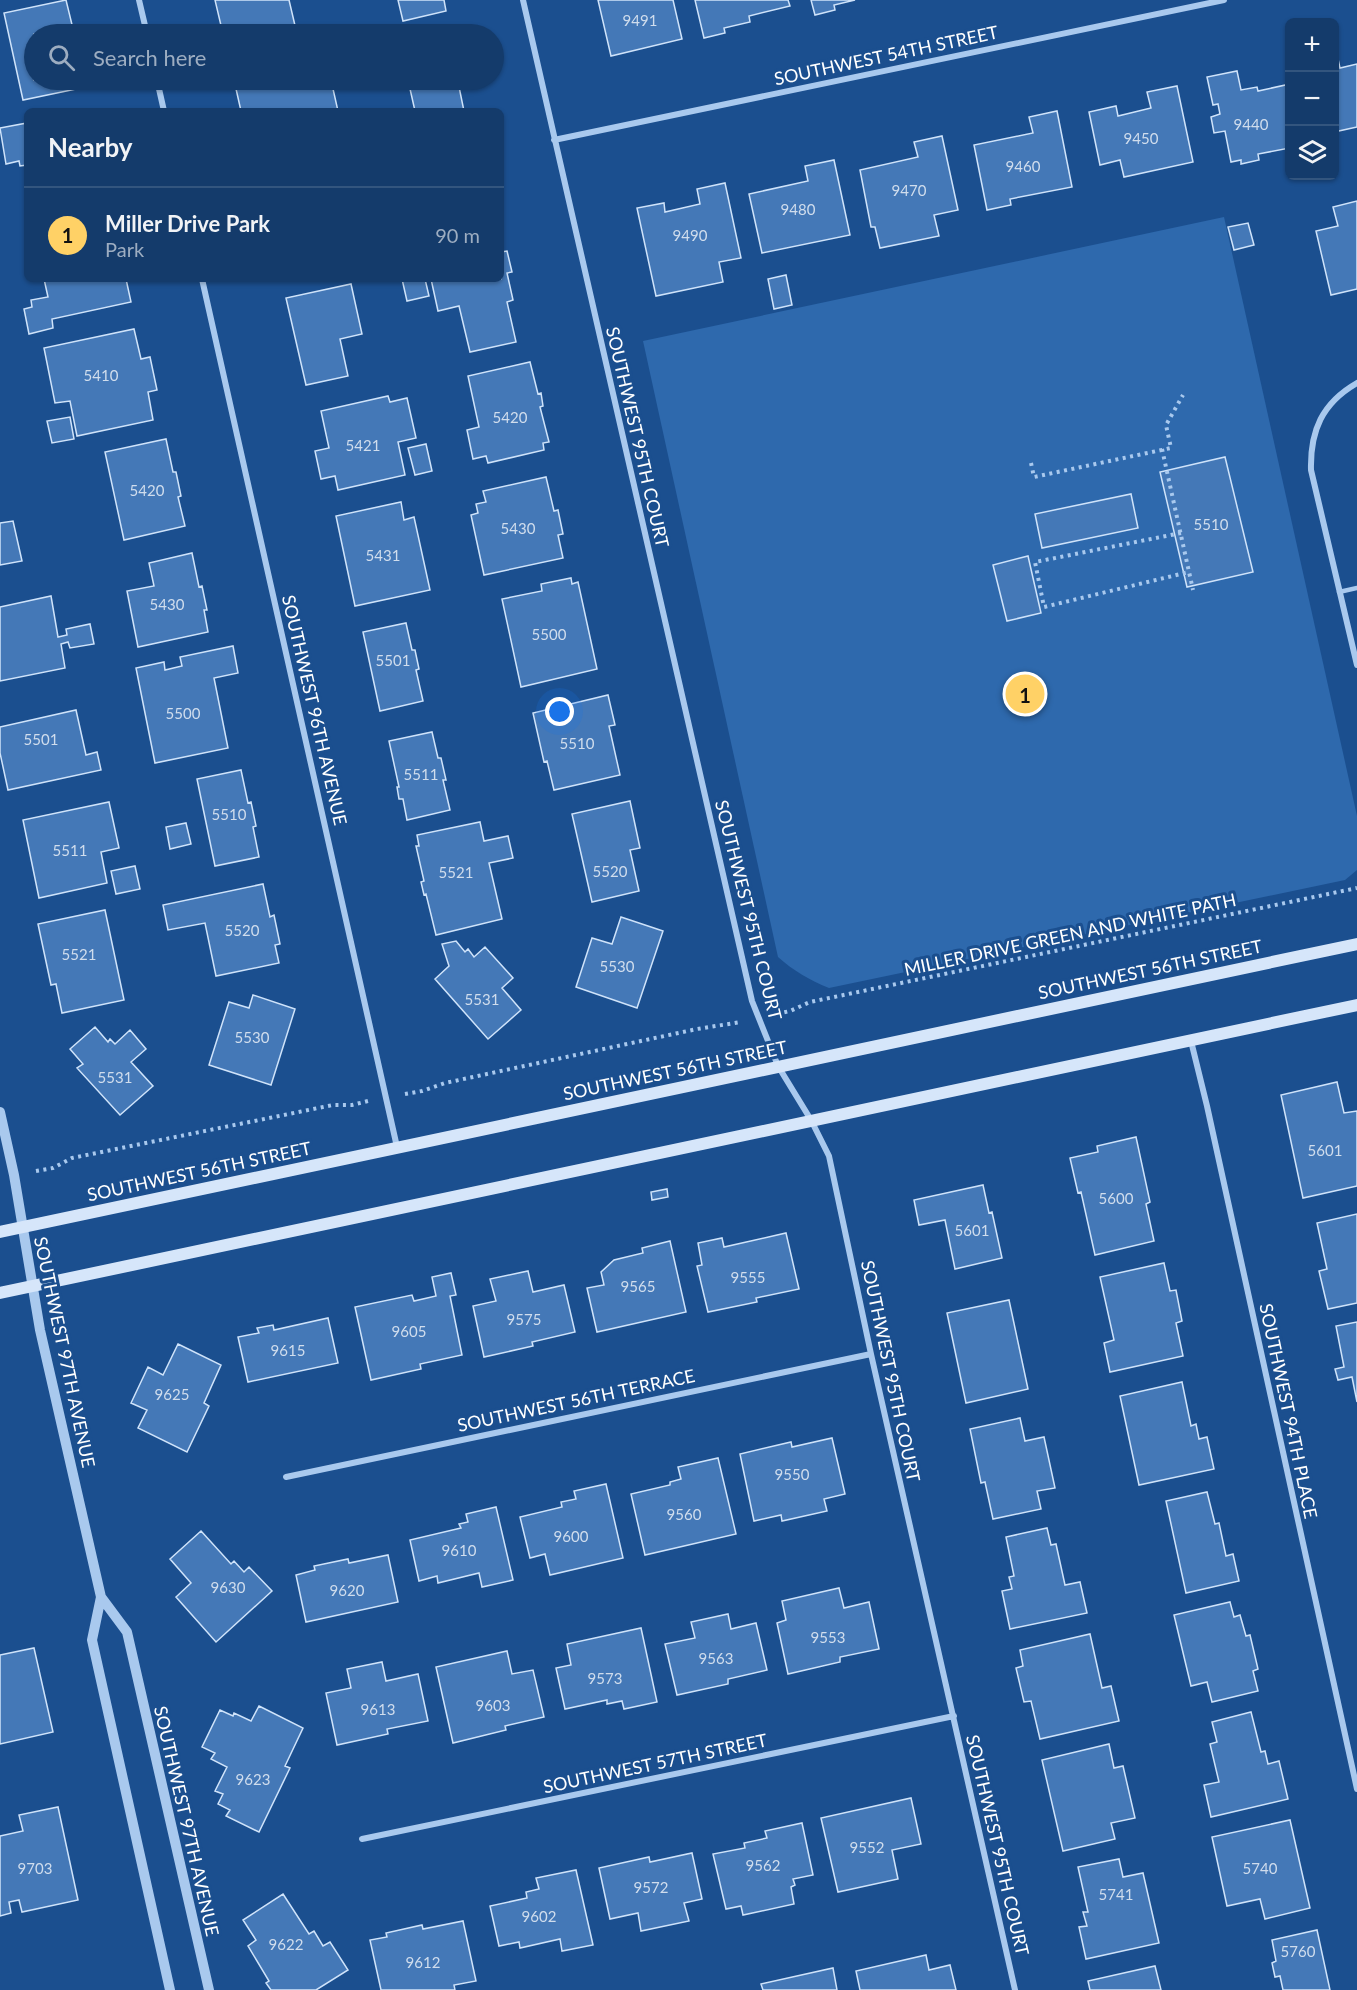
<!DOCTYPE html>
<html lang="en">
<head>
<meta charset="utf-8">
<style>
	:root { --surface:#143b6b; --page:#1d4271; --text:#f1f3f6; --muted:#9dadc1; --line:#33557e; --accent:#ffd166 }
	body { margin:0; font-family:Lato,sans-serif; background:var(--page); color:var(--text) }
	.controls { position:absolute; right:18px; top:18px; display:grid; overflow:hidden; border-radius:9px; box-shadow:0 2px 4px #0004 }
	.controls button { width:54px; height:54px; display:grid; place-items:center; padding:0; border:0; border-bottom:2px solid var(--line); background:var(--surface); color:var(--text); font:30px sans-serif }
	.you { position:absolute; left:560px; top:712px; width:21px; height:21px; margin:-15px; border:4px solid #fff; border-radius:50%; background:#1a73e8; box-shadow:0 0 0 9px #1a73e833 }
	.badge { display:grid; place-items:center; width:39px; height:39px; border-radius:50%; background:var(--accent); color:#111; font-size:20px; font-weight:700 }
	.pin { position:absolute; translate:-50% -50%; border:3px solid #fff; box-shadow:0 2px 6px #0006 }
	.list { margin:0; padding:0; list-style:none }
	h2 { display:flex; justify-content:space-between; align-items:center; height:78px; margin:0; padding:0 24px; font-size:26px }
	h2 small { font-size:20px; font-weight:400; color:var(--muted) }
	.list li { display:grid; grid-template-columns:39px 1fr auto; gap:18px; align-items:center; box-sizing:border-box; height:96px; padding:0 24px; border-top:2px solid var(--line) }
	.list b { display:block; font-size:22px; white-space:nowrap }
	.list p { margin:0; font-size:20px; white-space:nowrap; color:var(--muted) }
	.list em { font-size:20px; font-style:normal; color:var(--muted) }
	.icon { flex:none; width:33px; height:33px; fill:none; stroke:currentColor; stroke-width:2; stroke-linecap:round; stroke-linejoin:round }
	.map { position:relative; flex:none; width:1357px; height:1990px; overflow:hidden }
	.search { position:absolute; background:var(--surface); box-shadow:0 2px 4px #0004; left:24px; top:24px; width:480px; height:66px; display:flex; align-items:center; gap:15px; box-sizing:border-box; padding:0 21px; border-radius:33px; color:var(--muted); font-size:22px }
	.panel { position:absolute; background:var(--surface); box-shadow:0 2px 4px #0004; left:24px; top:108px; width:480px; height:174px; border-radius:9px }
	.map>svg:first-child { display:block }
</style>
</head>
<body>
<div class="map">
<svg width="1357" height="1990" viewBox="0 0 1357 1990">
	<rect width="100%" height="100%" fill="#1b4f8f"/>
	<path fill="#2e69ad" d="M1224 217 1357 816V870L1345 880 829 988C809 980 794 971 778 957L643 341Z"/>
	<path fill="#4478b7" stroke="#cfe3fa" stroke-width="1.5" d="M66 0 74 33H78L79 34H34V80H84L86 87 23 100 4 13Z
		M215 0H289L297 34H223Z
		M398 0H444L446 11 403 21Z
		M598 0H673L682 39 611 56Z
		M695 0H788L790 6 749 16 750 22 724 28 725 33 704 38Z
		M811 0H855L834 5 835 10 815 15Z
		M1336 50 1340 68 1357 64V127L1334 132V51Z
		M1237 71 1241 90 1257 87 1258 91 1290 84V148L1258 154 1259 160 1241 164V160L1231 162 1225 131 1214 133 1211 117 1220 114 1218 104 1213 105 1207 77Z
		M234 80H331L338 111H241Z
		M408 80H464V81L458 82 464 111H415Z
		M1177 86 1193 162 1124 177 1120 160 1100 165 1089 112 1116 106 1118 116 1151 108 1147 92Z
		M1057 111 1072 187 1010 199 1011 205 987 210 974 145 1033 133 1029 117Z
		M27 123V165L20 166 19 161 6 164 0 128Z
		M942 136 958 210 934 215 939 236 880 248 875 227H871L860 170 918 157 914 142Z
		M834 160 850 235 762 253 749 194 808 181 805 166Z
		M725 183 741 258 719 262 723 282 656 296 637 208 664 203 665 212 700 204 697 189Z
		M1357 201V289L1331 295 1316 231 1338 226 1333 207Z
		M1248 223 1254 245 1234 250 1228 227Z
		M507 251 512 272 507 273 513 300 507 302 516 342 470 352 459 306 438 311 431 279H501V252Z
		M786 275 792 305 774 309 768 279Z
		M44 279H126L131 302 52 319 53 328 29 334 24 309 32 307 31 300 48 297Z
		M402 279H425L429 296 407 301Z
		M351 284 362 334 340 339 348 376 306 385 286 298Z
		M134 329 141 359 150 357 157 390 148 392 153 420 77 436 70 401 55 403 44 348Z
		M530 362 538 394 541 393 543 406 540 407 549 442 543 443 544 450 488 463 486 456 473 459 467 430 479 427 468 376Z
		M388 396 390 402 407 398 416 438 398 442 405 475 338 490 335 476 321 479 315 451 329 448 321 411Z
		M70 417 74 439 52 443 47 421Z
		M166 439 173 472H176L181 496 178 497 185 526 124 540 105 452Z
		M426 444 432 471 415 475 408 448Z
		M1225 457 1253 572 1187 587 1160 472Z
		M546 477 554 511 558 510 563 534 558 535 563 558 484 575 471 515 478 513 476 504 486 502 483 491Z
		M1131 494 1138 528 1042 548 1035 514Z
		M401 502 404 520 414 517 430 590 355 606 336 516Z
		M13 521 22 561 0 565V523Z
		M192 553 199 587 202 586 207 610H204L208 632 138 647 127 591 154 586 149 563Z
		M1028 556 1041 613 1007 621 993 565Z
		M571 578 572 584 578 582 597 669 521 687 502 599 542 591 541 584Z
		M51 596 58 637 67 635 66 629 90 624 94 644 70 648 68 642 61 644 65 668 0 681V607Z
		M406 623 412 650H415L419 669 416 670 423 701 380 711 363 632Z
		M233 646 238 673 214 678 228 748 155 763 136 668 164 662 165 670 182 666 180 657Z
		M608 695 615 725 609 726 620 775 554 790 547 761 544 762 533 713Z
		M76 710 86 755 97 752 101 770 8 790 0 753V727Z
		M432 732 438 758H441L446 780H443L450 810 407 820 403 799H399L397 787H399L389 741Z
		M241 770 248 803 251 802 256 826 253 827 259 857 215 866 197 779Z
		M630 801 640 848 630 850 639 891 592 902 572 814Z
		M109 802 119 848 101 852 107 883 39 898 23 820Z
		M480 822 484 841 508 836 513 858 489 863 502 919 436 935 426 894 424 895 421 882 424 881 416 846H419L417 835Z
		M186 823 191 844 170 849 166 827Z
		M135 866 140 889 116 894 111 871Z
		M263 884 270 917 274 915 280 944 275 945 279 963 216 976 205 923 168 930 163 905Z
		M105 910 124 1000 62 1013 56 984 51 985 38 924Z
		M621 917 663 931 637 1008 576 987 592 938 612 944Z
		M456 941 465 952 468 949 474 957 485 947 513 978 502 988 521 1010 488 1039 435 979 449 966 442 944Z
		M253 995 295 1009 271 1085 209 1065 229 1002 249 1008Z
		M95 1027 108 1042 110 1039 115 1044 130 1030 146 1049 131 1062 153 1086 120 1115 77 1068 83 1064 70 1049Z
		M1337 1082 1344 1113 1357 1111V1186L1303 1198 1281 1095Z
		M1136 1137 1150 1202 1146 1204 1154 1241 1095 1255 1081 1192 1078 1193 1070 1158 1098 1152 1097 1146Z
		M983 1185 989 1213 992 1212 1002 1258 955 1269 945 1220 919 1225 914 1200Z
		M667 1189 668 1197 652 1200 651 1192Z
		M1357 1214V1303L1328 1309 1319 1271 1327 1269 1317 1223Z
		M786 1233 799 1289 756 1298 757 1302 708 1312 697 1266 702 1265 698 1243 722 1238 724 1247Z
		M670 1241 686 1312 597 1332 587 1288 604 1285 601 1272 614 1260 643 1253 642 1248Z
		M1164 1263 1170 1291 1176 1290 1182 1321 1176 1323 1183 1356 1110 1372 1104 1343 1114 1340 1100 1277Z
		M528 1271 533 1292 564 1285 575 1332 532 1342 533 1346 484 1357 473 1306 496 1301 490 1279Z
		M451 1273 456 1295 450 1296 462 1355 420 1364 421 1369 371 1380 355 1307 412 1295 414 1301 436 1296 432 1277Z
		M1009 1300 1028 1389 966 1403 947 1313Z
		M328 1318 338 1363 248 1382 238 1337 259 1333 257 1328 273 1325 274 1330Z
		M1357 1322V1402L1352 1377 1338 1380 1335 1369 1344 1367 1336 1326Z
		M178 1344 221 1365 204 1403 209 1406 187 1452 138 1428 147 1410 131 1403 148 1367 163 1375Z
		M1182 1382 1191 1426 1196 1424 1199 1439 1207 1437 1214 1469 1139 1485 1120 1396Z
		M1020 1418 1025 1441 1044 1437 1055 1488 1037 1491 1041 1509 993 1519 985 1482 981 1483 970 1429Z
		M832 1438 845 1494 824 1499 827 1511 782 1521 781 1515 754 1521 740 1454 791 1442 792 1447Z
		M718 1458 736 1534 645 1555 631 1494 670 1485V1482L681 1479 678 1467Z
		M606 1484 623 1558 550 1575 545 1554 530 1558 520 1517 562 1507 561 1502 576 1499 574 1491Z
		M1207 1492 1215 1524 1219 1523 1226 1556 1233 1554 1239 1581 1186 1593 1166 1501Z
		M496 1507 513 1580 482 1587 479 1573 438 1583 437 1576 419 1581 410 1540 461 1528 459 1524 468 1522 466 1514Z
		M1047 1528 1051 1545 1056 1544 1065 1585 1080 1582 1087 1613 1010 1629 1002 1591 1012 1589 1009 1577 1014 1576 1006 1537Z
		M201 1531 231 1564 234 1561 244 1572 249 1567 272 1591 216 1642 176 1597 191 1583 170 1559Z
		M388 1555 398 1602 306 1622 296 1575 315 1570 314 1566 348 1559 349 1563Z
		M839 1588 844 1608 869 1602 879 1649 840 1657V1662L788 1674 777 1623 786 1620 782 1601Z
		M1230 1602 1234 1617 1240 1615 1246 1636 1250 1635 1258 1669 1253 1671 1258 1691 1212 1702 1207 1682 1191 1686 1174 1615Z
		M728 1614 731 1629 756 1623 767 1670 728 1679V1684L677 1695 665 1644 695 1638 691 1622Z
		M641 1628 657 1702 624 1709 622 1701 607 1704V1700L565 1709 556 1668 571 1665 567 1644Z
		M1090 1634 1102 1688 1111 1686 1119 1721 1040 1739 1031 1701 1024 1702 1016 1668 1023 1666 1020 1650Z
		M34 1648 53 1732 0 1744V1655Z
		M507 1651 512 1674 533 1670 544 1717 505 1726 506 1730 453 1743 436 1667Z
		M382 1662 386 1681 418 1674 428 1721 387 1729 388 1734 337 1745 326 1693 351 1688 347 1669Z
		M259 1706 303 1728 285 1766 290 1768 259 1832 226 1816 230 1810 218 1804 223 1794 215 1791 227 1767 211 1759 215 1753 202 1747 220 1710 233 1716 234 1713 251 1721Z
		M1251 1712 1261 1752 1265 1751 1268 1764 1279 1761 1288 1799 1211 1817 1204 1785 1219 1782 1210 1744 1217 1742 1212 1722Z
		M1109 1744 1114 1768 1123 1766 1135 1818 1111 1823 1115 1839 1063 1851 1042 1760Z
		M911 1798 921 1844 892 1850 898 1879 838 1892 821 1818Z
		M58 1807 78 1900 22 1912 19 1900 9 1902 11 1913 0 1916V1836L23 1831 19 1815Z
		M1290 1820 1310 1908 1265 1919 1260 1899 1227 1906 1212 1837Z
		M802 1823 813 1875 793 1879 795 1885 791 1887 794 1904 743 1915 741 1906 726 1909 713 1854 745 1848 744 1843 767 1838 765 1831Z
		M692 1853 702 1899 684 1903 689 1921 641 1931 638 1913 610 1919 599 1868 649 1857 650 1862Z
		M1119 1859 1123 1877 1143 1873 1159 1943 1086 1959 1079 1927 1087 1926 1083 1912H1088L1078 1867Z
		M576 1870 593 1945 562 1951 560 1939 520 1948 519 1942 499 1946 490 1906 527 1898 526 1892 539 1889 536 1878Z
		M283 1894 309 1934 314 1931 323 1946 330 1942 348 1970 316 1990H271L266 1983 269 1981 248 1946 256 1940 243 1920Z
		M463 1921 476 1981 454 1985 455 1990H381L370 1940 387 1937 386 1933 422 1925 423 1929Z
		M1317 1930 1330 1990H1283L1280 1976 1275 1977 1272 1963 1276 1961 1272 1940Z
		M926 1955 929 1970 950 1965 956 1990H860L856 1971Z
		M1155 1966 1161 1990H1090L1088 1981Z
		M833 1968 837 1990H763L761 1984Z"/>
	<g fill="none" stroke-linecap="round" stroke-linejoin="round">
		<path stroke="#a9c9ee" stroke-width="4" stroke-dasharray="3 4.5" stroke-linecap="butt" d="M1162 449 1193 590
			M1031 463 1034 477 1171 448 1166 425 1183 395
			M1181 533 1035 562 1044 607 1189 572
			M777 1014 790 1011 810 1002 1357 888
			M405 1094 422 1091 445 1083 697 1029 741 1022
			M36 1171 53 1168 72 1158 333 1105H352L368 1101"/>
		<path stroke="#a9c9ee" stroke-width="4.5" d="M1339 592 1357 588"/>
		<path stroke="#a9c9ee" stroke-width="6" d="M139 0 147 34
			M523 0 752 1001 778 1066 811 1120 829 1156 871 1354 1015 1990
			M157 80 164 111
			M554 140 1224 0
			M202 279 397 1147
			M1357 383C1322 403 1310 431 1311 470L1357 665
			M1191 1041 1207 1106 1357 1789
			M286 1477 871 1354
			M362 1839 954 1716"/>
		<path stroke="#a9c9ee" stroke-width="10" d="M0 1112 14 1175 40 1330 101 1597 92 1640 170 1990
			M101 1597 127 1632 209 1990"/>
		<path stroke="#d6e6fa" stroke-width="12" d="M0 1232 1357 944
			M0 1293 1357 1005"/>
	</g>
	<g text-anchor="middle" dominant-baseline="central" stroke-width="6" stroke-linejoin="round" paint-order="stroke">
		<g font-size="15" fill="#d0dded">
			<text x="640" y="20">9491</text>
			<text x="1251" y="124">9440</text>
			<text x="1141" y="138">9450</text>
			<text x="1023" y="166">9460</text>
			<text x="909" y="190">9470</text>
			<text x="798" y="209">9480</text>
			<text x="690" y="235">9490</text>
			<text x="101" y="375">5410</text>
			<text x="510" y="417">5420</text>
			<text x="363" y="445">5421</text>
			<text x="147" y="490">5420</text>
			<text x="1211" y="524">5510</text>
			<text x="518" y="528">5430</text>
			<text x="383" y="555">5431</text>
			<text x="167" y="604">5430</text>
			<text x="549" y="634">5500</text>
			<text x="393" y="660">5501</text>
			<text x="183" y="713">5500</text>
			<text x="41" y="739">5501</text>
			<text x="577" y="743">5510</text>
			<text x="421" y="774">5511</text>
			<text x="229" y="814">5510</text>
			<text x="70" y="850">5511</text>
			<text x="610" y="871">5520</text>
			<text x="456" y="872">5521</text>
			<text x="242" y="930">5520</text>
			<text x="79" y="954">5521</text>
			<text x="617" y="966">5530</text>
			<text x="482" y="999">5531</text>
			<text x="252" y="1037">5530</text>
			<text x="115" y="1077">5531</text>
			<text x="1325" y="1150">5601</text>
			<text x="1116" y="1198">5600</text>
			<text x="972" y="1230">5601</text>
			<text x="748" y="1277">9555</text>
			<text x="638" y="1286">9565</text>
			<text x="524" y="1319">9575</text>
			<text x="409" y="1331">9605</text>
			<text x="288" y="1350">9615</text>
			<text x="172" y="1394">9625</text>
			<text x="792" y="1474">9550</text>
			<text x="684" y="1514">9560</text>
			<text x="571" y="1536">9600</text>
			<text x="459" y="1550">9610</text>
			<text x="228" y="1587">9630</text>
			<text x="347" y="1590">9620</text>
			<text x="828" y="1637">9553</text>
			<text x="716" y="1658">9563</text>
			<text x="605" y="1678">9573</text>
			<text x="493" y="1705">9603</text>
			<text x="378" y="1709">9613</text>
			<text x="253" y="1779">9623</text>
			<text x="867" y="1847">9552</text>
			<text x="763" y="1865">9562</text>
			<text x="35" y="1868">9703</text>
			<text x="1260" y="1868">5740</text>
			<text x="651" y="1887">9572</text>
			<text x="1116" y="1894">5741</text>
			<text x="539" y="1916">9602</text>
			<text x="286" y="1944">9622</text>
			<text x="1298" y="1951">5760</text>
			<text x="423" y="1962">9612</text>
		</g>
		<g font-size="18" fill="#fff" stroke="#1b4f8f">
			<text transform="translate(886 55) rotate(-12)">SOUTHWEST 54TH STREET</text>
			<text transform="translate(638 437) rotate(77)">SOUTHWEST 95TH COURT</text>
			<text transform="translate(315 710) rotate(77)">SOUTHWEST 96TH AVENUE</text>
			<text transform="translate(749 910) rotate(76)">SOUTHWEST 95TH COURT</text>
			<text transform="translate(1070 934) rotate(-12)">MILLER DRIVE GREEN AND WHITE PATH</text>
			<text transform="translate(1150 969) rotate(-12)">SOUTHWEST 56TH STREET</text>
			<text transform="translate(675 1070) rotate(-12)">SOUTHWEST 56TH STREET</text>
			<text transform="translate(199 1171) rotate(-12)">SOUTHWEST 56TH STREET</text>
			<text transform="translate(65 1352) rotate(78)">SOUTHWEST 97TH AVENUE</text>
			<text transform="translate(891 1371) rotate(78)">SOUTHWEST 95TH COURT</text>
			<text transform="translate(576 1400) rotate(-12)">SOUTHWEST 56TH TERRACE</text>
			<text transform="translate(1289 1411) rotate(78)">SOUTHWEST 94TH PLACE</text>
			<text transform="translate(655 1763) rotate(-12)">SOUTHWEST 57TH STREET</text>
			<text transform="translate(187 1821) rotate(77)">SOUTHWEST 97TH AVENUE</text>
			<text transform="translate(998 1845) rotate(77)">SOUTHWEST 95TH COURT</text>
		</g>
	</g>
</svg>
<div class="controls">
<button>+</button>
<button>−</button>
<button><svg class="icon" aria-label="layers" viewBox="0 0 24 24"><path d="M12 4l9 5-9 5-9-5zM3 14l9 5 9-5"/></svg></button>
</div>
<div class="you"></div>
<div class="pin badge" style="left:1025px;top:694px">1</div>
<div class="search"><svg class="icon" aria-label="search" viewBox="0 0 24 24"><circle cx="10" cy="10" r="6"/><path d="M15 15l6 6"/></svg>Search here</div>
<section class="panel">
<h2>Nearby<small></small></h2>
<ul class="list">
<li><span class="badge">1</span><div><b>Miller Drive Park</b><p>Park</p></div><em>90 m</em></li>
</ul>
</section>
</div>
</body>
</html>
